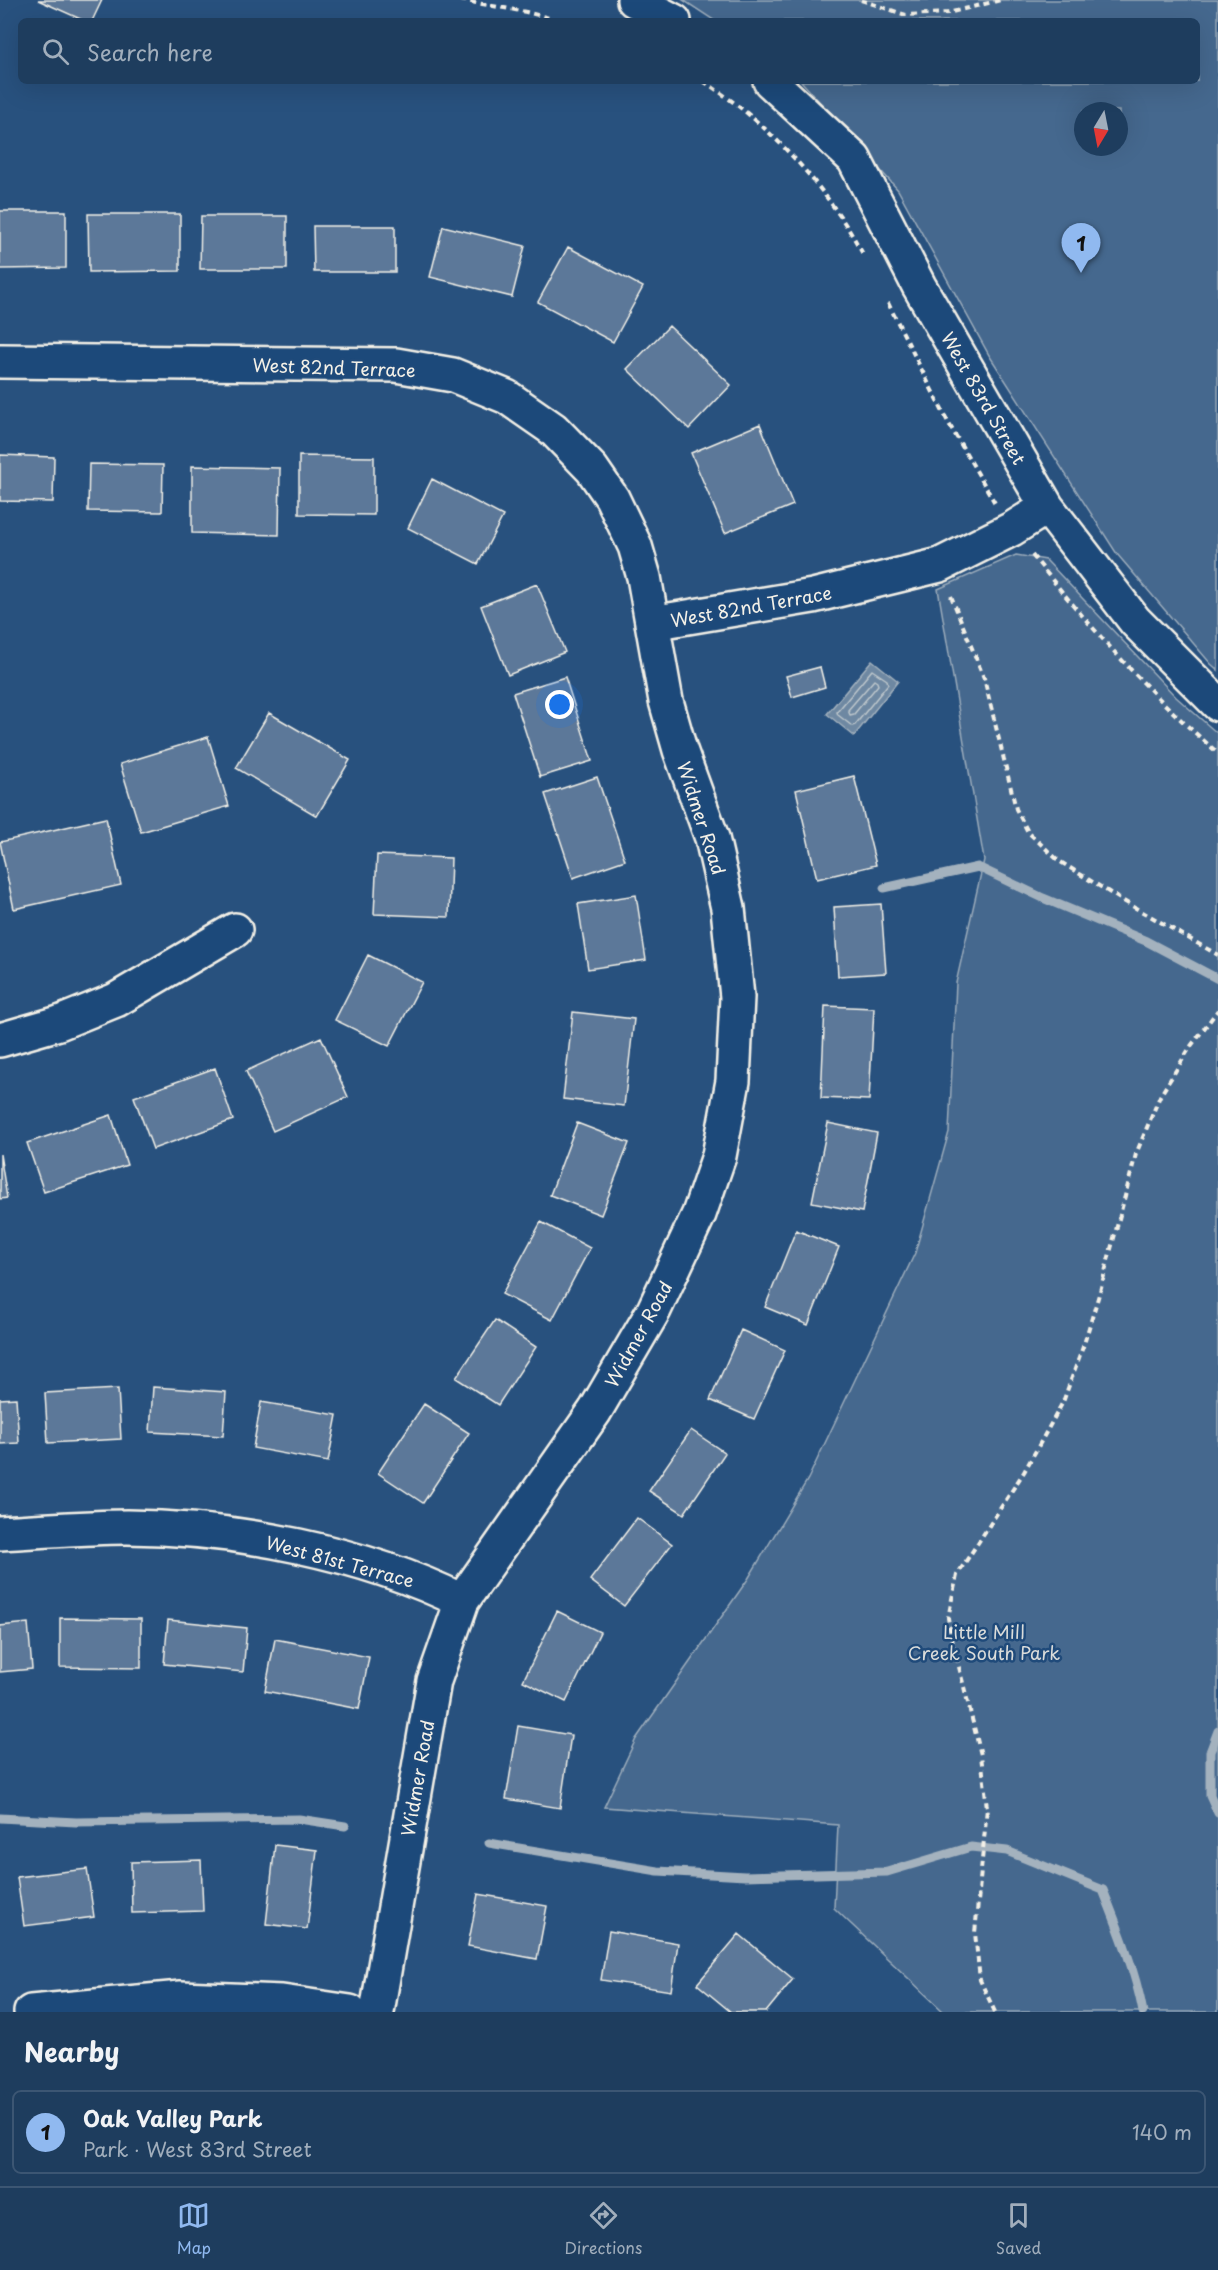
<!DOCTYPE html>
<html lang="en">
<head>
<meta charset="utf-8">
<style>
	:root { --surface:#1e3d5e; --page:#2b4867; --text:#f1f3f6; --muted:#a1aebc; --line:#3c5673; --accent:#90b9f0 }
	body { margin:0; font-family:"Playpen Sans",sans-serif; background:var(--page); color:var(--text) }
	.compass { position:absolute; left:1074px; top:102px; width:54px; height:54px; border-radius:50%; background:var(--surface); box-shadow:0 6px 24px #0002; rotate:190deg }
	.you { position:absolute; left:560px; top:705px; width:21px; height:21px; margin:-15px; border:4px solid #fff; border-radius:50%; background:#1a73e8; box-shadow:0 0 0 9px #1a73e833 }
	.badge { display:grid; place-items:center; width:39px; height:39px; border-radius:50%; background:var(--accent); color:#111; font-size:20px; font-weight:700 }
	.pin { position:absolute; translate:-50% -50px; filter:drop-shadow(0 2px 3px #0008) }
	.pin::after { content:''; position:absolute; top:32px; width:21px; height:18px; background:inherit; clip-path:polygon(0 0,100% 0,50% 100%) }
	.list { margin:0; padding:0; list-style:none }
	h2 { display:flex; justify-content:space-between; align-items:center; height:78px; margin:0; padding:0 24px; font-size:26px }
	h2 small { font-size:20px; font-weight:400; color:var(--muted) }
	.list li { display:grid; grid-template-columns:39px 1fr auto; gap:18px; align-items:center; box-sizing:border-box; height:84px; margin:0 12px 12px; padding:0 12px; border:2px solid var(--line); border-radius:9px }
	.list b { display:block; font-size:22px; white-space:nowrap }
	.list p { margin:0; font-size:20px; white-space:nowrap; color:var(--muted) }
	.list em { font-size:20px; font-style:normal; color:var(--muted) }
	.icon { flex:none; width:33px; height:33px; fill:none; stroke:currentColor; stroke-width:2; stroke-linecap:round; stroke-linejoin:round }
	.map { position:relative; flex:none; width:1218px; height:2012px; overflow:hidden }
	.search { position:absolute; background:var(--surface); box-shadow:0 6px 24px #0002; left:18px; right:18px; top:18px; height:66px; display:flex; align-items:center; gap:15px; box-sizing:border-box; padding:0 21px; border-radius:9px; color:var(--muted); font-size:22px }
	.sheet { height:174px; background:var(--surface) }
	nav { display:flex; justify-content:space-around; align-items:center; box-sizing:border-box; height:84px; border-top:2px solid var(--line); background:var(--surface); font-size:16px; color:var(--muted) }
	nav a { display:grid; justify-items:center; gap:3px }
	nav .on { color:var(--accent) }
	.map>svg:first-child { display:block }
</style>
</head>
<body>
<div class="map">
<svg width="1218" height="2012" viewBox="0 0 1218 2012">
	<rect width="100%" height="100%" fill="#28517e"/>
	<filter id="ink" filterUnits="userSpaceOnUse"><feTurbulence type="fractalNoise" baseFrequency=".0167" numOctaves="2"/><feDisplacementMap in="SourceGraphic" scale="12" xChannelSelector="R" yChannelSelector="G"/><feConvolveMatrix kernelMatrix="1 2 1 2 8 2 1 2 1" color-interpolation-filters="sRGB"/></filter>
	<g filter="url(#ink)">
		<path fill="#45688e" stroke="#9cacbb" stroke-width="1.5" fill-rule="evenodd" d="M683 0H1218V670L1211 664 1117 554 989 355 898 190 801 81H1197V21H715ZM1083 111H1119V147H1083Z
			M1016 555 1046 560 1176 697 1218 734V2012H944L834 1908 838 1825 604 1807 636 1739 748 1579 808 1479 915 1253 949 1132 956 983 984 860 938 589Z"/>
		<path fill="#6e88a2" stroke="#a4b2be" stroke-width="1.5" d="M872 660 898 681 854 736 827 714Z"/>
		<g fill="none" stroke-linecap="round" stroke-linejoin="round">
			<path stroke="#bec7cc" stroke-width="1.5" d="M872 670 887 680 888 684 855 725 852 726 838 715 837 712Z
				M874 680 877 682 878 685 854 714 850 715 848 710Z"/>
			<path stroke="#a4b2be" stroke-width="9" d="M884 888 978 867 1043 898 1146 941 1218 979
				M1218 1731 1210 1752V1795L1218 1813
				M0 1818 76 1822 299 1819 345 1826
				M489 1843 658 1871 745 1876 887 1872 971 1847 1007 1851 1103 1890C1119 1930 1135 1970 1143 2012"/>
		</g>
		<path fill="#5b7899" stroke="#f4f1e8" stroke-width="1.5" d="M38 0H102L92 21H85Z
			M0 211H66V268L0 269Z
			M88 214H180V271L89 272Z
			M201 216H287V269H200Z
			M313 226H395V272H314Z
			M443 226 525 246 512 297 430 277Z
			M568 247 643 287 613 342 538 302Z
			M669 326 731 385 689 429 627 369Z
			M760 424 793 505 725 533 691 453Z
			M0 455 54 457 53 502 0 501Z
			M299 456 374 457V515L299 514Z
			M89 464 163 465 162 512 88 511Z
			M192 466 280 468 279 535 192 533Z
			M432 479 503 516 478 564 408 528Z
			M537 584 565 652 508 675 481 606Z
			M820 667 825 687 792 697 786 676Z
			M565 677 592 761 540 777 513 693Z
			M269 713 350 760 317 816 236 768Z
			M208 737 229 806 141 832 120 764Z
			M854 776 876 865 817 879 796 790Z
			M597 777 625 860 573 878 545 794Z
			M106 818 121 885 14 909 0 842Z
			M377 855 451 858 449 917 374 914Z
			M636 895 646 960 588 969 578 904Z
			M881 904 886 973 838 976 834 907Z
			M368 955 422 982 389 1046 335 1020Z
			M825 1006 874 1008 869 1100 821 1098Z
			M573 1012 634 1019 624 1106 563 1099Z
			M321 1037 348 1097 273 1131 246 1071Z
			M215 1068 233 1120 153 1149 134 1097Z
			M111 1115 127 1165 44 1192 27 1143Z
			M577 1123 629 1143 601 1215 550 1195Z
			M828 1123 877 1133 862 1212 812 1202Z
			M0 1154 7 1198 0 1199Z
			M541 1222 590 1248 552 1320 502 1294Z
			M796 1230 839 1247 808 1325 765 1307Z
			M495 1320 536 1347 498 1405 456 1378Z
			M741 1330 785 1350 754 1419 710 1400Z
			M153 1387 226 1392 223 1436 150 1432Z
			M118 1389 121 1439 48 1443 45 1393Z
			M16 1398 19 1443 0 1444V1399Z
			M261 1402 337 1415 328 1462 253 1448Z
			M424 1404 469 1433 423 1503 378 1473Z
			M691 1430 725 1453 684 1514 649 1491Z
			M637 1518 672 1544 624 1606 590 1580Z
			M557 1611 600 1632 566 1702 523 1681Z
			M60 1618 141 1619V1668L60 1667Z
			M168 1620 247 1628 243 1672 164 1664Z
			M28 1623 32 1669 0 1672V1626Z
			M275 1639 369 1657 359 1709 265 1691Z
			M518 1726 571 1735 560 1808 506 1799Z
			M275 1845 317 1850 307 1929 266 1924Z
			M201 1860 203 1911 132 1913 131 1862Z
			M87 1869 94 1917 24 1926 17 1877Z
			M478 1894 547 1906 537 1959 468 1946Z
			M609 1931 678 1943 671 1991 601 1980Z
			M739 1934 793 1979 766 2012H731L697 1984Z"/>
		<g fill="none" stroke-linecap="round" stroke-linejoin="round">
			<g stroke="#f4f1e8" stroke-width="38">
				<path id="minor" d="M634 0 674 21
					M770 81 854 159 919 286 1047 507 1135 621 1218 704
					M0 361 396 365 453 375 507 397 553 429 592 469 612 498 635 546 644 577 666 701 680 750 712 838 728 908 737 997 733 1081 719 1156 699 1214 654 1310 595 1411 462 1601 434 1681 377 2012
					M652 623 813 596 940 565 1012 529 1047 507
					M0 1040 59 1023 116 1000 235 930
					M0 1533C42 1531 85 1527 127 1527 238 1528 362 1552 462 1601
					M31 2012 181 1998 282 2002 350 2012"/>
			</g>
			<path stroke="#f4f1e8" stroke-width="4" stroke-dasharray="6 4.5" stroke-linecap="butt" d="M460 0 526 12 561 21
				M861 0 906 15 948 13 1001 0
				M703 81C768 122 828 188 864 256
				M888 303 949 424 995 503
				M1032 555C1089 626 1149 694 1218 753
				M951 596 984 678 1016 809 1028 832 1059 861 1120 899 1218 955
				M995 2012 980 1980 975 1933 987 1808 981 1755 951 1635 948 1618 957 1575 1024 1472 1063 1402 1084 1344 1100 1291 1136 1154 1160 1096 1191 1046 1218 1010"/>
			<use href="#minor" stroke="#1f4a7a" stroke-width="33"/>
		</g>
	</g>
	<g text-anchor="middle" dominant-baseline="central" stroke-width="5" stroke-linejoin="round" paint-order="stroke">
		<g font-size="18" fill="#f4f1e8" stroke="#1f4a7a">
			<text transform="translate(334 367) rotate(2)">West 82nd Terrace</text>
			<text transform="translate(984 398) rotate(60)">West 83rd Street</text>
			<text transform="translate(751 606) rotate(-10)">West 82nd Terrace</text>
			<text transform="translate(702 818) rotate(72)">Widmer Road</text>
			<text transform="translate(638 1334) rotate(-61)">Widmer Road</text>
			<text transform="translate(340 1561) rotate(15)">West 81st Terrace</text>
			<text transform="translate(417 1778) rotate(-80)">Widmer Road</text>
		</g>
		<g font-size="18" fill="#dadcda" stroke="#1f4a7a">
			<text x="984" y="1631">Little Mill<tspan x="984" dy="21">Creek South Park</tspan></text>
		</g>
	</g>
</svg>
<svg class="compass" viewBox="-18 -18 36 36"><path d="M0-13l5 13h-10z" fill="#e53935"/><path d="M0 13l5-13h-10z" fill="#a1aebc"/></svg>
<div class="you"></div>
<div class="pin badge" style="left:1081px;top:273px">1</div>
<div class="search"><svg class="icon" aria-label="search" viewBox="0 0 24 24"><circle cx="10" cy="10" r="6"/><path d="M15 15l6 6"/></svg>Search here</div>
</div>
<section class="sheet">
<h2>Nearby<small></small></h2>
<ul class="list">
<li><span class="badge">1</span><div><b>Oak Valley Park</b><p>Park · West 83rd Street</p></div><em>140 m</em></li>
</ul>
</section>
<nav>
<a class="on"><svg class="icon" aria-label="map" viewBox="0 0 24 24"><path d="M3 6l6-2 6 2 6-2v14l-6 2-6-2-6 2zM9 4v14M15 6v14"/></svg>Map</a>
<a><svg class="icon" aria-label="directions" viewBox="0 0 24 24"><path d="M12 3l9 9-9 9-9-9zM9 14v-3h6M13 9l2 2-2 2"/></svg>Directions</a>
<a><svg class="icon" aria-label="saved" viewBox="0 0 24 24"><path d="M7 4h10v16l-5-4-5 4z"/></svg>Saved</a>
</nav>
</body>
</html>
